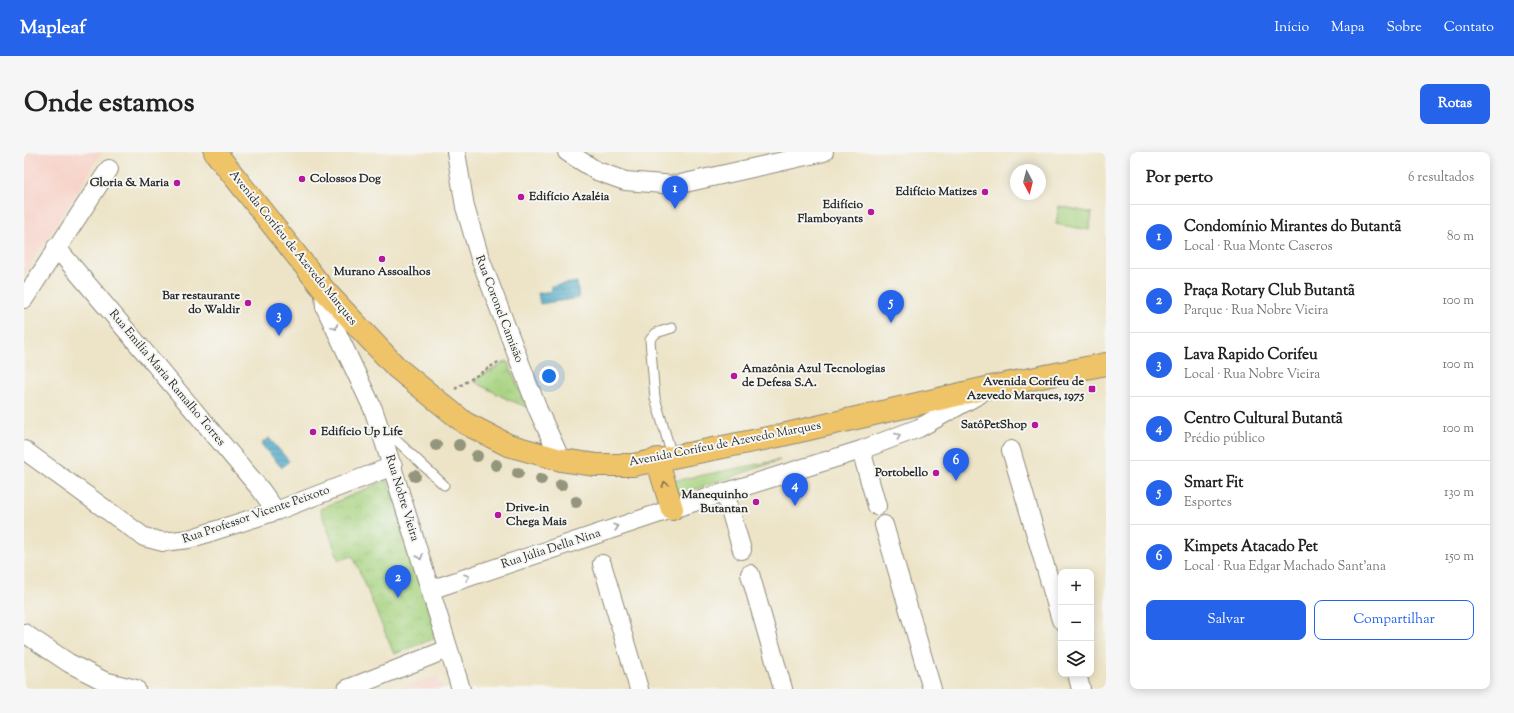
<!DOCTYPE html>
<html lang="pt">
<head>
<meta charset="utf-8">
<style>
	:root { --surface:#fff; --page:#f6f6f6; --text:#222; --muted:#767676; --line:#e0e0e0; --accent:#2563eb }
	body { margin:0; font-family:"Sorts Mill Goudy",serif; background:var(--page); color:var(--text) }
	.controls { position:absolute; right:12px; bottom:12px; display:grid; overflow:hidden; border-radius:8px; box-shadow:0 2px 10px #0003 }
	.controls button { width:36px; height:36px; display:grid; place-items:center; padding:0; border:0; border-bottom:1px solid var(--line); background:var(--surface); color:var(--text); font:20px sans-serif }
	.compass { position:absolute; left:986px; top:12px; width:36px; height:36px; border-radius:50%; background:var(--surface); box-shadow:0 2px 10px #0003; rotate:173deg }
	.you { position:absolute; left:525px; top:224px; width:14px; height:14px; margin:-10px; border:3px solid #fff; border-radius:50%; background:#1a73e8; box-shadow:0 0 0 6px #1a73e833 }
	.badge { display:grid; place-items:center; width:26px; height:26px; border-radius:50%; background:var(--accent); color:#fff; font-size:13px; font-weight:700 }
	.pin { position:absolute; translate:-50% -33px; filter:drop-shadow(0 1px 2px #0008) }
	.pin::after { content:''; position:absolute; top:21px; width:14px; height:12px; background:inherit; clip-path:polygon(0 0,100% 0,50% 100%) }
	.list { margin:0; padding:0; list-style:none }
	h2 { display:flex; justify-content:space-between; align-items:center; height:52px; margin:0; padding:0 16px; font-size:17px }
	h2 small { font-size:13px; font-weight:400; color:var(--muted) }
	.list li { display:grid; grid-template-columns:26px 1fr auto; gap:12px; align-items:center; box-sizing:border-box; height:64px; padding:0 16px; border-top:1px solid var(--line) }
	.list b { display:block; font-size:15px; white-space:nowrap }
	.list p { margin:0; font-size:13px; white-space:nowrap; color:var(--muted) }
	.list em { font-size:13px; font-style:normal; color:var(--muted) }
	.actions { display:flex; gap:8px; padding:12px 16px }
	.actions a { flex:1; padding:9px 0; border:1px solid var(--accent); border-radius:8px; text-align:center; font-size:14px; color:var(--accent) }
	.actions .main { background:var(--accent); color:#fff }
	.icon { flex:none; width:22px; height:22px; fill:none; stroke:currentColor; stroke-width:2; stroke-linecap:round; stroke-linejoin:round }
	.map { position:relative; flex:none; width:1082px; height:537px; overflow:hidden; border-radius:8px }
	header { display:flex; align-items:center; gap:24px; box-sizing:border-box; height:56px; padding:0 20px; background:var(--accent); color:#fff }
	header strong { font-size:19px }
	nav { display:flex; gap:22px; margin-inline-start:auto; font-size:14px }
	.intro { display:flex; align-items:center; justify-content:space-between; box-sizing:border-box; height:96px; padding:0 24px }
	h1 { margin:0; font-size:28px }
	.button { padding:10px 18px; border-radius:8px; background:var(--accent); color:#fff; font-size:14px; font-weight:700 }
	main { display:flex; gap:24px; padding:0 24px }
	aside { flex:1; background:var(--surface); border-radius:8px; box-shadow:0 2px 10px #0003 }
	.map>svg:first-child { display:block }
</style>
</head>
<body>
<header>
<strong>Mapleaf</strong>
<nav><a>Início</a><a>Mapa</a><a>Sobre</a><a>Contato</a></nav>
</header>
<div class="intro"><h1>Onde estamos</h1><a class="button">Rotas</a></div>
<main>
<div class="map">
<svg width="1082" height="537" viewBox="0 0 1082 537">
	<defs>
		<pattern id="park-crowns" width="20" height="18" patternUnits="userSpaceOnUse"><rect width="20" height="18" fill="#a7d380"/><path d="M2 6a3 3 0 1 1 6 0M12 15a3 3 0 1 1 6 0" fill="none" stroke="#90b56f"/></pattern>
		<pattern id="water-rules" width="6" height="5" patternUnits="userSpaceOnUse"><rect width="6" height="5" fill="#47a6c6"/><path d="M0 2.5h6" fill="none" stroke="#3b87a1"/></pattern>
	</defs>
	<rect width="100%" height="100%" fill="#f6f6f2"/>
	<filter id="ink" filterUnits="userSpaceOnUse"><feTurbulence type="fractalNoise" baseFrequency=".025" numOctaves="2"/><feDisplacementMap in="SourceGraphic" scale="8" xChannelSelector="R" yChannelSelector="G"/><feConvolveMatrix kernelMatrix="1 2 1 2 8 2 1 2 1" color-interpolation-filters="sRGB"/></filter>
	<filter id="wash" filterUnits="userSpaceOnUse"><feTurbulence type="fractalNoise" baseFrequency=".012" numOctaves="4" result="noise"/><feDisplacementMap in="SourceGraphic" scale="16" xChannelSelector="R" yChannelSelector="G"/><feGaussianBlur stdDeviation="0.9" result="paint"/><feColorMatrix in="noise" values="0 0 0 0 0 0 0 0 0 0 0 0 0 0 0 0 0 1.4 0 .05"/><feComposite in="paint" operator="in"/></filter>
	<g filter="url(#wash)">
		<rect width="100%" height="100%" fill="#ede4c7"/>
		<path fill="#f7d1c7" d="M0 0H78L0 123Z
			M414 524 418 537H375V536Z"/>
		<path fill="#a7d380" stroke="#697f56" d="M1035 54 1068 61 1065 78 1032 72Z
			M756 308 652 344 649 329Z"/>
		<path fill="url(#park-crowns)" stroke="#697f56" d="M483 209 503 255 483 247 449 229Z
			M363 328 414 485 370 502 329 404 315 408 296 357Z"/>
		<path fill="url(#water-rules)" stroke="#396878" d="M553 130 555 146 516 152 514 141 528 139 527 134Z
			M245 286 265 309 258 316 237 292Z"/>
	</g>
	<g filter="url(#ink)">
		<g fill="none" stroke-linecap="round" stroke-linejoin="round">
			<g stroke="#8c8879" stroke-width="11">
				<path id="service" d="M360 289 372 288 420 333
					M648 304 631 246 626 188 632 181 648 176"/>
			</g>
			<g stroke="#8c8879" stroke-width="20">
				<path id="minor" d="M432 0 441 55 456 106 514 258 537 308
					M543 0 573 19 601 29 652 33 800 0
					M32 95 237 338 252 359
					M300 138 301 155 349 257 360 289 437 537
					M0 147 85 17
					M0 298 120 385 139 390 165 387 252 359 369 314
					M837 298 853 354
					M987 298 1037 468
					M701 341 718 398
					M860 373 908 537
					M578 412 615 537
					M726 422 759 537
					M406 438 648 357 837 298 895 276 956 242
					M0 481 45 511 80 529 112 537
					M1053 522 1057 537
					M323 537 424 497"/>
			</g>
			<g stroke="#8c8879" stroke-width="24">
				<path id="primary" d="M191 0 300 138 373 216 441 271 484 293 537 308 572 313H609L754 284 967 235 1082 212
					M633 307 648 357"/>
			</g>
			<path stroke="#8c8879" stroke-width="2.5" stroke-dasharray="3 3" stroke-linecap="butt" d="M431 237 476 209"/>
			<use href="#service" stroke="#fff" stroke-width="9"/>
			<use href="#minor" stroke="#fff" stroke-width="18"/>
			<use href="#primary" stroke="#efc469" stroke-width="22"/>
		</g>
		<g fill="#93957d">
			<circle cx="412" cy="293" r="6"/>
			<circle cx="435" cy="293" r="6"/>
			<circle cx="453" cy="304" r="6"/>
			<circle cx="472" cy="313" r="6"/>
			<circle cx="494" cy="321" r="6"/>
			<circle cx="391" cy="324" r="6"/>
			<circle cx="517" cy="327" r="6"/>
			<circle cx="537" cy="333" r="6"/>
			<circle cx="552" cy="350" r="6"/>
		</g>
		<defs><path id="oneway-chevron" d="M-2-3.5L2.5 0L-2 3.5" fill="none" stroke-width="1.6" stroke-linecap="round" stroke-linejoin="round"/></defs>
		<g stroke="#a0a0a0">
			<use href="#oneway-chevron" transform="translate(311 175) rotate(65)"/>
			<use href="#oneway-chevron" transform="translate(874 284) rotate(-21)"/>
			<use href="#oneway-chevron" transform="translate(592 375) rotate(-18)"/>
			<use href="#oneway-chevron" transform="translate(396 405) rotate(73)"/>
			<use href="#oneway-chevron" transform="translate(443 425) rotate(-19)"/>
		</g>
		<use stroke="#837047" href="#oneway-chevron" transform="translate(641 332) rotate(-107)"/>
	</g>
	<g fill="#b5179e" stroke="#f6f6f2" stroke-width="1.5">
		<circle cx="278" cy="27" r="4"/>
		<circle cx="153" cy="31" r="4"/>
		<circle cx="961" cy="40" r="4"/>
		<circle cx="497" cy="45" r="4"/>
		<circle cx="847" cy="60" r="4"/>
		<circle cx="358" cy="107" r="4"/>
		<circle cx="224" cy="151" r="4"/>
		<circle cx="710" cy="224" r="4"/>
		<rect x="1064" y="233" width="8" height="8" rx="2"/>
		<circle cx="1011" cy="273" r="4"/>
		<circle cx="289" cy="280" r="4"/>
		<circle cx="912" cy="321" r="4"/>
		<circle cx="732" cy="350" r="4"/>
		<circle cx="474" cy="363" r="4"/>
	</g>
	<g text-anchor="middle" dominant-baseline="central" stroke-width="4" stroke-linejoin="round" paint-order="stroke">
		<g font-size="12" font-weight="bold" fill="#2b2b2b" stroke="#f6f6f2" text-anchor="end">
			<text x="286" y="27" text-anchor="start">Colossos Dog</text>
			<text x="145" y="31">Gloria &amp; Maria</text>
			<text x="953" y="40">Edifício Matizes</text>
			<text x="505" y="45" text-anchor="start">Edifício Azaléia</text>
			<text x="839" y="53">Edifício<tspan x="839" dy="14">Flamboyants</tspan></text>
			<text x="358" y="120" text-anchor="middle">Murano Assoalhos</text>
			<text x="216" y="144">Bar restaurante<tspan x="216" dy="14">do Waldir</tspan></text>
			<text x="718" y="217" text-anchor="start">Amazônia Azul Tecnologias<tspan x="718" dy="14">de Defesa S.A.</tspan></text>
			<text x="1060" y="230">Avenida Corifeu de<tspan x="1060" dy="14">Azevedo Marques, 1975</tspan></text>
			<text x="1003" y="273">SatôPetShop</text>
			<text x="297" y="280" text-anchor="start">Edifício Up Life</text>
			<text x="904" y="321">Portobello</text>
			<text x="724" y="343">Manequinho<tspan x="724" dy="14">Butantan</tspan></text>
			<text x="482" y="356" text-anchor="start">Drive-in<tspan x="482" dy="14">Chega Mais</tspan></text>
		</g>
		<g font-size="12" fill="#2b2b2b" stroke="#f6f6f2">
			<text transform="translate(269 96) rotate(51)">Avenida Corifeu de Azevedo Marques</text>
			<text transform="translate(475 157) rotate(69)">Rua Coronel Camisão</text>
			<text transform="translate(143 226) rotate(50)">Rua Emilia Maria Ramalho Torres</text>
			<text transform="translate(701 292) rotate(-11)">Avenida Corifeu de Azevedo Marques</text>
			<text transform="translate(378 346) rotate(73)">Rua Nobre Vieira</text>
			<text transform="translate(232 363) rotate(-19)">Rua Professor Vicente Peixoto</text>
			<text transform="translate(527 397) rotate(-18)">Rua Júlia Della Nina</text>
		</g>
	</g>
</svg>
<div class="controls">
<button>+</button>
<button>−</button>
<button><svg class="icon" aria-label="layers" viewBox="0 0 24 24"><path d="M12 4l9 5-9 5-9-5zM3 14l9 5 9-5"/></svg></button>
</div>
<svg class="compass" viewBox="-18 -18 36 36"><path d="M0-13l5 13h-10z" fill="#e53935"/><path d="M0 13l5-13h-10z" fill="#767676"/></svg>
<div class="you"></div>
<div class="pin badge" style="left:651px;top:57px">1</div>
<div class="pin badge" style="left:374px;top:446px">2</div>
<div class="pin badge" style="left:255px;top:184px">3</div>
<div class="pin badge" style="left:771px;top:354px">4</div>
<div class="pin badge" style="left:867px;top:171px">5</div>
<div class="pin badge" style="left:932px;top:329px">6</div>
</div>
<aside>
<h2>Por perto<small>6 resultados</small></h2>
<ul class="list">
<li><span class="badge">1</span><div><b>Condomínio Mirantes do Butantã</b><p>Local · Rua Monte Caseros</p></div><em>80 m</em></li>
<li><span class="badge">2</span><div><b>Praça Rotary Club Butantã</b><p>Parque · Rua Nobre Vieira</p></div><em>100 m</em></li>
<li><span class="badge">3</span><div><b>Lava Rapido Corifeu</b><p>Local · Rua Nobre Vieira</p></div><em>100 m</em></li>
<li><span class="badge">4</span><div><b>Centro Cultural Butantã</b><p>Prédio público</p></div><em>100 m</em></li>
<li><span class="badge">5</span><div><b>Smart Fit</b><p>Esportes</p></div><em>130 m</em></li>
<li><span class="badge">6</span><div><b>Kimpets Atacado Pet</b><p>Local · Rua Edgar Machado Sant'ana</p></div><em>150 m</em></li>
</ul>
<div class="actions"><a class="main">Salvar</a><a>Compartilhar</a></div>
</aside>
</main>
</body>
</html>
